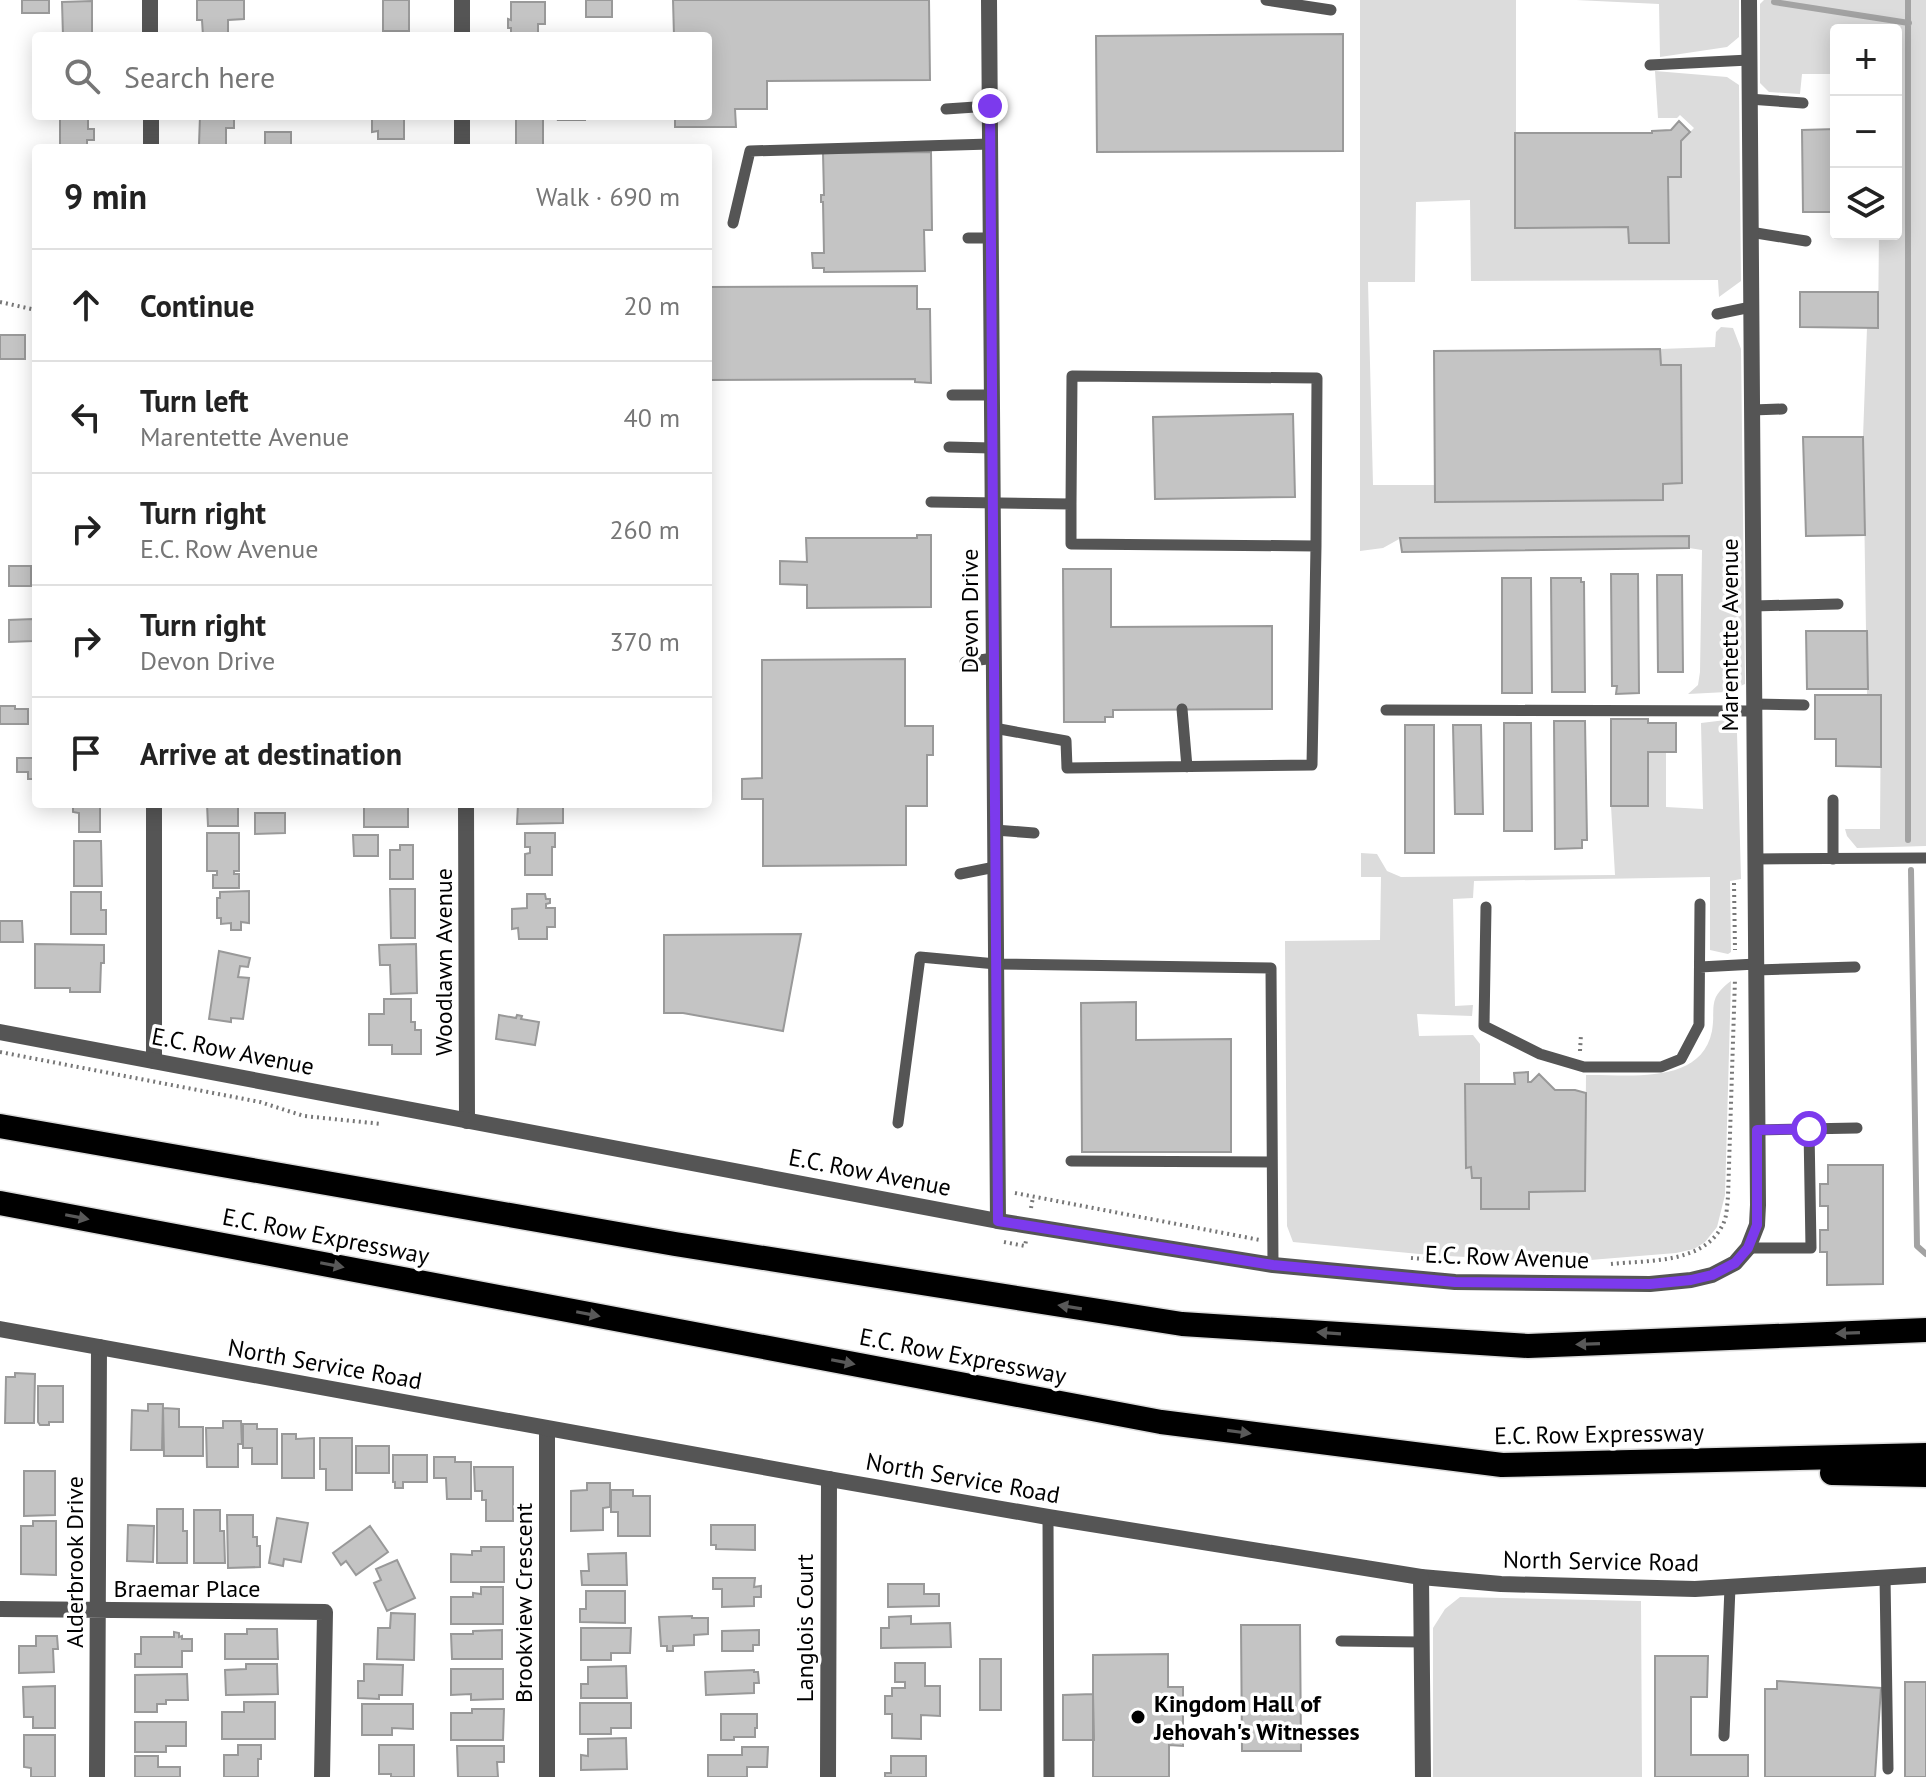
<!DOCTYPE html>
<html lang="en">
<head>
<meta charset="utf-8">
<style>
	:root { --surface:#fff; --page:#f2f2f2; --text:#222; --muted:#767676; --line:#e0e0e0 }
	body { margin:0; font-family:"PT Sans",sans-serif; background:var(--page); color:var(--text) }
	.controls { position:absolute; right:24px; top:24px; display:grid; overflow:hidden; border-radius:8px; box-shadow:0 4px 20px #0003 }
	.controls button { width:72px; height:72px; display:grid; place-items:center; padding:0; border:0; border-bottom:2px solid var(--line); background:var(--surface); color:var(--text); font:40px sans-serif }
	.stop { position:absolute; width:24px; height:24px; margin:-18px; border:6px solid #7c3aed; border-radius:50%; background:#fff }
	.stop.end { background:#7c3aed; border-color:#fff; box-shadow:0 2px 8px #0008 }
	.list { margin:0; padding:0; list-style:none }
	h2 { display:flex; justify-content:space-between; align-items:center; height:104px; margin:0; padding:0 32px; font-size:34px }
	h2 small { font-size:26px; font-weight:400; color:var(--muted) }
	.list li { display:grid; grid-template-columns:52px 1fr auto; gap:24px; align-items:center; box-sizing:border-box; height:112px; padding:0 32px; border-top:2px solid var(--line) }
	.list b { display:block; font-size:30px; white-space:nowrap }
	.list p { margin:0; font-size:26px; white-space:nowrap; color:var(--muted) }
	.list em { font-size:26px; font-style:normal; color:var(--muted) }
	.icon { flex:none; width:44px; height:44px; fill:none; stroke:currentColor; stroke-width:2; stroke-linecap:round; stroke-linejoin:round }
	.map { position:relative; flex:none; width:1926px; height:1777px; overflow:hidden }
	.search { position:absolute; background:var(--surface); box-shadow:0 4px 20px #0003; left:32px; top:32px; width:680px; height:88px; display:flex; align-items:center; gap:20px; box-sizing:border-box; padding:0 28px; border-radius:8px; color:var(--muted); font-size:30px }
	.panel { position:absolute; background:var(--surface); box-shadow:0 4px 20px #0003; left:32px; top:144px; width:680px; height:664px; border-radius:8px }
	.map>svg:first-child { display:block }
</style>
</head>
<body>
<div class="map">
<svg width="1926" height="1777" viewBox="0 0 1926 1777">
	<rect width="100%" height="100%" fill="#fff"/>
	<path fill="#dcdcdc" d="M1360 0H1516V228L1628 227 1629 243H1668V177H1681V141L1694 128 1680 115 1677 118H1658L1655 71 1727 77 1739 85 1741 281 1719 297 1718 280 1471 281 1470 200 1416 202 1415 282H1368L1373 485H1435L1436 502 1663 500V484L1682 483 1661 365 1660 349 1715 347 1716 332 1721 327 1733 328 1741 349 1745 684 1727 692 1688 694 1698 685 1700 672 1702 550 1689 548V536L1401 538 1383 548 1360 551Z
		M1576 0H1739V37L1727 47 1660 57 1659 4Z
		M1764 0H1926V846L1857 848 1847 836 1845 829H1880L1881 696 1867 695 1863 437 1867 328 1878 327 1879 234H1896V30H1836V74H1802L1800 94 1769 92 1760 83V4Z
		M1726 720 1737 733 1741 879 1730 881 1731 952 1728 954 1710 950V877L1474 881 1473 898 1453 899 1455 1006 1473 1005 1472 1016 1417 1014 1419 1036 1473 1035 1480 1044V1084H1465L1466 1167H1471L1472 1178H1481L1529 1209V1192L1585 1191 1586 1075C1628 1074 1701 1086 1712 1031 1716 1006 1707 999 1731 981L1725 1195 1717 1227 1705 1242 1694 1249 1676 1253 1578 1261 1519 1260 1430 1255 1293 1242 1287 1226 1285 941 1380 940 1381 877H1361V853L1377 854 1387 871 1401 877 1615 875 1611 806H1648V752H1666V807L1703 809 1701 723Z
		M1460 1597 1641 1601 1642 1777H1433V1628L1445 1609Z"/>
	<g fill="none" stroke-linecap="round" stroke-linejoin="round">
		<path stroke="#a3a3a3" stroke-width="6" d="M1774 2 1909 23
			M1908 840V0
			M1911 870 1917 1246 1926 1254"/>
	</g>
	<path fill="#c4c4c4" stroke="#999" stroke-width="2" d="M22 0H49V13H22Z
		M197 0H244V19L228 20V36H203L202 20H197Z
		M383 0H409V31H383Z
		M586 0H612V17H586Z
		M673 0H929L930 80 767 81V109H735L736 127H675V116H708V36H674Z
		M92 1V36H63L62 2Z
		M511 2H545V24H538V36H511V28H508V19L511 20Z
		M1343 34V151L1097 152 1096 36Z
		M60 116H88V129H94V140H87V148H60Z
		M200 116H234V128H226V145H199Z
		M372 116H404V139H378V131L372 132Z
		M516 116H543V148H516Z
		M559 116H585V120H558Z
		M1679 121 1690 132 1681 141V177H1668L1669 243H1629L1628 227 1515 228V133H1652V131L1671 130Z
		M1836 129V212H1803L1802 130Z
		M265 132H291V146H299V148H265Z
		M931 152 932 230H924L925 271 824 272V268H813L812 253H824L823 202H821V195H824L823 153Z
		M917 286V309H930L931 383 915 382V379L708 380V287Z
		M1800 292H1878V328L1800 327Z
		M0 335H25V359H0Z
		M1660 349 1661 365H1681L1682 483 1663 484V500L1435 502 1434 351Z
		M1293 414 1295 497 1155 499 1153 417Z
		M1803 437H1863L1865 535 1806 536Z
		M917 535H931V607L807 608V585L780 584V561L807 562 806 538H917Z
		M1689 536V548L1402 552 1400 538Z
		M9 566H31V586H9Z
		M1063 569H1111V627L1272 626V709L1113 710V717H1105V722H1064Z
		M1611 574H1638L1639 693 1616 694 1617 686H1612Z
		M1657 575H1682L1683 672H1658Z
		M1502 578H1531L1532 693H1502Z
		M1551 578H1581V582H1584L1585 692H1552Z
		M33 619V641L9 642V620Z
		M1806 631H1867L1868 689H1807Z
		M905 659V726H933V755H927V806H906V865L763 866V799H742V779L762 778V660Z
		M1815 695H1881V767L1836 766V739H1815Z
		M0 706H15V709H28V724H0Z
		M1611 719H1648V723H1676V752H1648V806H1611Z
		M1554 721H1585L1587 840H1582V848L1555 849Z
		M1504 723H1531L1532 831H1504Z
		M1405 725H1434V853H1405Z
		M1453 725H1481L1483 814H1455Z
		M17 758H36V779H28V772H17Z
		M73 804H100V832H79V813L73 812Z
		M207 804H238V826H208Z
		M373 804H408V827H364V807H373Z
		M518 804H563V823L517 824Z
		M255 813H285V833L255 834Z
		M207 833H239V871H234V874H239V888H213V875H217V871H207Z
		M525 833H555V847H552V875H525V854L530 853V847H525Z
		M353 835H378V856H354Z
		M74 841H101L102 886H74Z
		M400 845H413V879H390V850H400Z
		M390 889H415V938H391Z
		M249 891V923L241 922V930H231V923L221 924V918H217V898H220V892Z
		M71 892H101V910H106V934H71Z
		M527 894H545L546 899H550V903L546 904V908H555V927H547V939H519L518 928 512 929V909L527 908Z
		M0 921H22L23 942H0Z
		M801 934 783 1031 683 1013H664V935Z
		M35 944 104 945V963H101L100 992H70V988H35Z
		M416 944 417 993 391 994 390 965H380L379 945Z
		M219 951 250 958 248 967 240 966 238 977 249 978 243 1019 231 1018V1022L209 1019Z
		M384 999H411V1022H415V1030H421V1054H392V1045H369V1014H384Z
		M1136 1002V1040L1231 1039V1152H1082L1081 1003Z
		M499 1015 516 1018 517 1015 522 1016 521 1019 539 1022 535 1045 496 1039Z
		M1528 1072V1082H1531L1539 1074 1555 1090H1575L1586 1093 1585 1191 1529 1192V1209H1481V1178H1472L1471 1167 1466 1168 1465 1084H1515L1514 1073Z
		M1828 1165H1883V1284L1827 1285V1252H1820V1230H1828V1206H1820V1184H1828Z
		M15 1373 35 1374 34 1423H5L6 1377H15Z
		M38 1386H63V1422H49V1425H40L38 1422Z
		M148 1404H163L162 1450H131L132 1410 148 1411Z
		M163 1408 179 1409V1427H203V1456H164Z
		M223 1421H241L242 1444H238V1467H207L206 1428H223Z
		M243 1424H257V1429H277V1464H252V1448H243Z
		M282 1434H296V1439L314 1438V1478H282Z
		M320 1438H352V1490H326V1469H320Z
		M356 1446H389V1473H356Z
		M393 1455H427V1482H403V1488H395V1482H393Z
		M434 1457H455V1462H471V1499H447L446 1478H434Z
		M474 1467H513V1521H486V1500H482V1491H475Z
		M24 1471H55V1515L24 1516Z
		M587 1483H610V1507L603 1508V1530L571 1531V1491L587 1490Z
		M611 1490H633V1496H650V1536H618V1512H611Z
		M157 1509H183V1531H187V1563H157Z
		M194 1510H220V1531H224L225 1563H194Z
		M227 1515H253V1537H257V1546H260V1567L228 1568Z
		M277 1518 308 1523 301 1562 284 1559 283 1566 269 1563Z
		M33 1521H56V1575L21 1574V1526H33Z
		M128 1525 154 1526 153 1562 127 1561Z
		M711 1525H755V1550L716 1549V1545H711Z
		M370 1526 388 1552 356 1575 346 1561 341 1565 333 1553Z
		M481 1547H504V1582H451V1554L472 1555V1551H481Z
		M626 1553 627 1585H582L581 1571H589L588 1554Z
		M397 1560 415 1598 387 1611 374 1583 381 1580 376 1569Z
		M713 1578H755L754 1587 761 1586V1597H754V1606L722 1607V1589H713Z
		M888 1584H924V1594H939V1606L888 1607Z
		M481 1587H503V1624H451V1597H473V1593L481 1594Z
		M586 1591H625V1623L580 1622V1609H586Z
		M391 1613 415 1614 414 1660 377 1659 378 1628H390Z
		M692 1616V1618H708V1634L694 1635V1645L673 1646V1651H667V1646H661L659 1617Z
		M911 1616V1624L950 1623 951 1647 881 1648V1628H889V1617Z
		M1241 1625H1300L1301 1751H1242Z
		M581 1628H631L630 1653H611V1660H581Z
		M247 1629H277L278 1659H225V1634H247Z
		M502 1630V1659H452L451 1634H473V1631Z
		M759 1630V1645H753V1651H722V1631Z
		M174 1632 179 1633V1637L182 1636V1639H192V1651H182V1667H135V1654H141V1637H174Z
		M36 1636H57L58 1649H53L54 1672 19 1673V1646H36Z
		M1168 1654V1687H1183V1746L1169 1745V1777H1093V1655Z
		M1655 1656H1708L1707 1697H1691V1755H1748V1777H1655Z
		M980 1659H1001V1710H980Z
		M895 1663H925V1686H940V1716L921 1715V1739L892 1738V1714H885V1696H892V1688H905V1682H895Z
		M246 1664H277L278 1694 226 1695 225 1670 246 1669Z
		M364 1664 403 1665 402 1695H379V1699L358 1698V1681H364Z
		M626 1666 627 1698H581V1684H588V1667Z
		M451 1669H503V1699L471 1700V1694L451 1695Z
		M754 1670V1672H758L759 1683H754V1693L706 1695 705 1672Z
		M187 1674 188 1700H166V1704H157V1712H135V1675Z
		M1777 1681 1881 1688 1875 1777H1765V1689H1777Z
		M1905 1682H1926V1777H1905Z
		M55 1686V1728H33V1717H24L23 1687Z
		M1093 1694 1094 1740H1063V1695Z
		M244 1702H275V1739H222V1712H244Z
		M580 1703H631V1728H611V1734H580Z
		M362 1704H413V1729L392 1728V1735H362Z
		M472 1709H504L503 1740H451V1713H472Z
		M721 1714H757V1728H755V1737H734V1740H721Z
		M135 1722H186V1746H166V1752H135Z
		M24 1735H55V1777H31V1768L24 1767Z
		M626 1738 627 1769 581 1770V1755L588 1756V1739Z
		M238 1745H261V1759H258V1777H224V1755H238Z
		M379 1745H414V1777H391V1774H379Z
		M457 1746H504V1762H497L498 1777H458Z
		M742 1747H768L767 1767H747V1777H708V1755H742Z
		M135 1756H158V1767H180V1777H135Z
		M891 1756H926V1777H885V1773H891Z"/>
	<g fill="none" stroke-linecap="round" stroke-linejoin="round">
		<g stroke="#dbdbdb" stroke-width="27">
			<path id="motorway" d="M0 1126 675 1244 1182 1324 1528 1346 1926 1330
				M0 1203 1161 1422 1502 1465 1926 1455
				M1832 1473 1926 1475"/>
		</g>
		<path stroke="#777" stroke-width="4" stroke-dasharray="2 4" stroke-linecap="butt" d="M0 302 36 310
			M1734 883 1735 950
			M1580 1051 1581 1034
			M0 1052 260 1102 304 1116 382 1124
			M1015 1193 1260 1240
			M1031 1208 1033 1197
			M1004 1242 1025 1246 1026 1241
			M1411 1258 1474 1262
			M1611 1264C1650 1260 1706 1264 1724 1222 1727 1215 1727 1205 1728 1197L1735 979"/>
		<path stroke="#555" stroke-width="11" d="M1266 0 1331 10
			M1650 65 1749 60
			M1749 99 1803 103
			M946 109 990 106
			M733 223 750 151 990 144
			M1750 232 1806 241
			M968 238H991
			M1717 314 1751 307
			M952 395H992
			M1752 410 1782 409
			M949 447 992 448
			M931 502 1071 504 1072 376 1317 378 1316 546 1071 544V504
			M1753 606 1838 604
			M965 662 994 658
			M1754 704 1804 705
			M1182 709 1187 767
			M1386 710 1754 711
			M994 728 1066 741 1067 768 1312 765 1316 546
			M995 830 1034 833
			M1755 859 1926 858
			M1833 859V800
			M960 874 995 867
			M1486 907 1484 1026 1540 1054 1584 1067H1661L1681 1059 1699 1025 1700 904
			M1700 967 1756 964
			M1756 970 1855 967
			M898 1123 920 957 996 964 1271 968 1273 1265
			M1757 1130 1857 1128
			M1071 1161 1272 1162
			M1748 1248H1811L1809 1129
			M1048 1517 1049 1777
			M1885 1577 1888 1769
			M1341 1641 1421 1642
			M1724 1736 1730 1587"/>
		<path stroke="#555" stroke-width="16" d="M150 0V36
			M462 0V36
			M989 0 998 1221
			M151 116V148
			M462 116V148
			M466 804 467 1121
			M154 1061V804
			M1421 1577 1501 1584 1695 1589 1926 1575
			M0 1609 325 1612 322 1777
			M97 1777 99 1347
			M547 1777V1429
			M828 1777 829 1479"/>
		<path stroke="#555" stroke-width="16" d="M0 1032 998 1221 1273 1265 1455 1282 1650 1284 1691 1280 1712 1275 1735 1263 1748 1248 1757 1225 1758 1205 1749 0
			M0 1329 829 1479 1048 1517 1421 1577 1423 1777"/>
		<use href="#motorway" stroke="#000" stroke-width="24"/>
	</g>
	<defs><path id="oneway-solid" d="M-6-.8H1V-3.2L6.5 0L1 3.2V.8H-6Z" transform="scale(2)"/></defs>
	<g fill="#595959">
		<use href="#oneway-solid" transform="translate(77 1217) rotate(11)"/>
		<use href="#oneway-solid" transform="translate(332 1265) rotate(11)"/>
		<use href="#oneway-solid" transform="translate(1070 1307) rotate(-171)"/>
		<use href="#oneway-solid" transform="translate(588 1314) rotate(11)"/>
		<use href="#oneway-solid" transform="translate(1329 1333) rotate(-176)"/>
		<use href="#oneway-solid" transform="translate(1848 1333) rotate(178)"/>
		<use href="#oneway-solid" transform="translate(1588 1344) rotate(178)"/>
		<use href="#oneway-solid" transform="translate(843 1362) rotate(11)"/>
		<use href="#oneway-solid" transform="translate(1239 1432) rotate(8)"/>
	</g>
	<g fill="none" stroke-linecap="round" stroke-linejoin="round">
		<path stroke="#7c3aed" stroke-width="10" d="M990 106 998 1221 1273 1265 1455 1282 1650 1284 1691 1280 1712 1275 1735 1263 1748 1248 1757 1225V1130L1809 1129"/>
	</g>
	<circle fill="#000" stroke="#fff" stroke-width="3" cx="1138" cy="1717" r="8"/>
	<g text-anchor="middle" dominant-baseline="central" stroke-width="7" stroke-linejoin="round" paint-order="stroke">
		<g font-size="24" fill="#000" stroke="#fff">
			<text transform="translate(969 611) rotate(-90)">Devon Drive</text>
			<text transform="translate(1729 635) rotate(-90)">Marentette Avenue</text>
			<text transform="translate(443 962) rotate(-90)">Woodlawn Avenue</text>
			<text transform="translate(233 1051) rotate(11)">E.C. Row Avenue</text>
			<text transform="translate(870 1172) rotate(11)">E.C. Row Avenue</text>
			<text transform="translate(326 1236) rotate(11)">E.C. Row Expressway</text>
			<text transform="translate(1507 1257) rotate(2)">E.C. Row Avenue</text>
			<text transform="translate(963 1356) rotate(11)">E.C. Row Expressway</text>
			<text transform="translate(325 1364) rotate(10)">North Service Road</text>
			<text transform="translate(1599 1434) rotate(-1)">E.C. Row Expressway</text>
			<text transform="translate(963 1478) rotate(10)">North Service Road</text>
			<text transform="translate(1601 1561) rotate(1)">North Service Road</text>
			<text transform="translate(74 1562) rotate(-90)">Alderbrook Drive</text>
			<text x="187" y="1588">Braemar Place</text>
			<text transform="translate(523 1603) rotate(-90)">Brookview Crescent</text>
			<text transform="translate(804 1628) rotate(-90)">Langlois Court</text>
		</g>
		<g font-size="24" font-weight="bold" fill="#000" stroke="#fff" text-anchor="start">
			<text x="1154" y="1703">Kingdom Hall of<tspan x="1154" dy="28">Jehovah's Witnesses</tspan></text>
		</g>
	</g>
</svg>
<div class="controls">
<button>+</button>
<button>−</button>
<button><svg class="icon" aria-label="layers" viewBox="0 0 24 24"><path d="M12 4l9 5-9 5-9-5zM3 14l9 5 9-5"/></svg></button>
</div>
<div class="stop" style="left:1809px;top:1129px"></div>
<div class="stop end" style="left:990px;top:106px"></div>
<div class="search"><svg class="icon" aria-label="search" viewBox="0 0 24 24"><circle cx="10" cy="10" r="6"/><path d="M15 15l6 6"/></svg>Search here</div>
<section class="panel">
<h2>9 min<small>Walk · 690 m</small></h2>
<ul class="list">
<li><svg class="icon" aria-label="ahead" viewBox="0 0 24 24"><path d="M12 20V5M6 11l6-6 6 6"/></svg><div><b>Continue</b></div><em>20 m</em></li>
<li><svg class="icon" aria-label="left" viewBox="0 0 24 24"><path d="M17 20v-9H6M10 6l-5 5 5 5"/></svg><div><b>Turn left</b><p>Marentette Avenue</p></div><em>40 m</em></li>
<li><svg class="icon" aria-label="right" viewBox="0 0 24 24"><path d="M7 20v-9h11M14 6l5 5-5 5"/></svg><div><b>Turn right</b><p>E.C. Row Avenue</p></div><em>260 m</em></li>
<li><svg class="icon" aria-label="right" viewBox="0 0 24 24"><path d="M7 20v-9h11M14 6l5 5-5 5"/></svg><div><b>Turn right</b><p>Devon Drive</p></div><em>370 m</em></li>
<li><svg class="icon" aria-label="arrive" viewBox="0 0 24 24"><path d="M6 21V4h12l-3 4 3 4H6"/></svg><div><b>Arrive at destination</b></div></li>
</ul>
</section>
</div>
</body>
</html>
